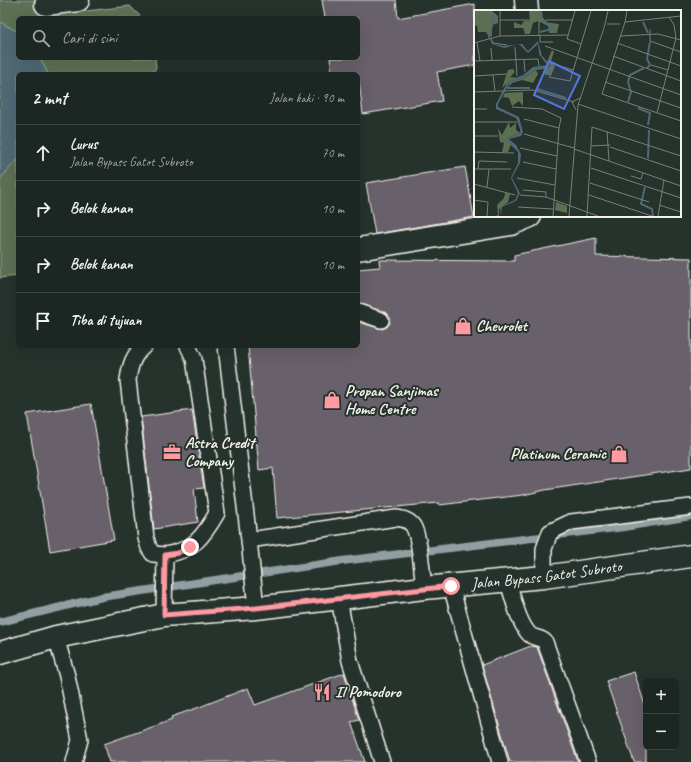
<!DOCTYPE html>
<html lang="id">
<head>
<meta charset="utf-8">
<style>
	:root { --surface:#1c2622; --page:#252e2a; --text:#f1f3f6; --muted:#a0a5a5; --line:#3a4340 }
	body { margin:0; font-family:Caveat,sans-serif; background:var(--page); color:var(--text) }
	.controls { position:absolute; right:12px; bottom:12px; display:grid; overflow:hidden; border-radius:6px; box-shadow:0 4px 16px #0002 }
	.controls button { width:36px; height:36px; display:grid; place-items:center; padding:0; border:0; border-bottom:1px solid var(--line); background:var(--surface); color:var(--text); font:20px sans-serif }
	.stop { position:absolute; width:12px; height:12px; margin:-9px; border:3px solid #ff9aa2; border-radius:50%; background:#fff }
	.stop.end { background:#ff9aa2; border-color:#fff; box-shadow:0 1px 4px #0008 }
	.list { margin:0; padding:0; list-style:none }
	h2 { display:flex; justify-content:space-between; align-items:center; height:52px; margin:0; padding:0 16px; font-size:17px }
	h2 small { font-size:13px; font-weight:400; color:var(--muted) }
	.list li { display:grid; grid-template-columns:26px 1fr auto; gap:12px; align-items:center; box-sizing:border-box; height:56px; padding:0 16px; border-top:1px solid var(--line) }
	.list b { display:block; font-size:15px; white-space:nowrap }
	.list p { margin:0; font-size:13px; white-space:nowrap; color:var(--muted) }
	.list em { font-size:13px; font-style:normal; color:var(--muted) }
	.icon { flex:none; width:22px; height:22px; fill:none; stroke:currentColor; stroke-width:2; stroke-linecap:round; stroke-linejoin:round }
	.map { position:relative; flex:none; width:691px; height:762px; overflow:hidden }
	.search { position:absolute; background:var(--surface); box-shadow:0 4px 16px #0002; left:16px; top:16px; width:344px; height:44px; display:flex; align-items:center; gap:10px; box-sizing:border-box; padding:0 14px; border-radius:6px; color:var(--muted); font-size:15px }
	.panel { position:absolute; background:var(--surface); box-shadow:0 4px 16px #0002; left:16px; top:72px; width:344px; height:276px; border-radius:6px }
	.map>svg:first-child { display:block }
</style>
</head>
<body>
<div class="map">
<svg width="691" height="762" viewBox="0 0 691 762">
	<rect width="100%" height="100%" fill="#26332d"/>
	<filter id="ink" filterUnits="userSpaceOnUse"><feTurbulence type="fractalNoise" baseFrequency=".025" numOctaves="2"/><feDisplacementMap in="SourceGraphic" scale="8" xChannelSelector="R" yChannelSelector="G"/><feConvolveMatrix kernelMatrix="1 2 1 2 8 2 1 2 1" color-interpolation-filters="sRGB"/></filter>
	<g filter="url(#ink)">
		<path fill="#5d6f52" stroke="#a8b09d" d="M0 0H63L77 12 130 6 142 18H18V32L0 22Z
			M40 58H155L156 68 152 74H48Z
			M18 159V276L0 278V179Z"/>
		<path fill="#4f6974" stroke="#919fa2" d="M0 22 18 32V58H40L48 74H18V159L0 179Z"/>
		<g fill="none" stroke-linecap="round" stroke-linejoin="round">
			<path stroke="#919fa2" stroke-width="8" d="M0 622 102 597 342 561 624 527 691 516"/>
		</g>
		<path fill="#67616b" stroke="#f4f1e8" d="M322 0H396L398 18 475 4V65L437 72 442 101 363 114 358 74H332L330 58H358V18H325Z
			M465 167 474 217 375 234 366 183Z
			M596 238V256L691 258V468L545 490 523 495 439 505V503L277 518 273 468 259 470 248 346H358V322L382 329 387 327 390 323 388 314 384 312 358 303V269L380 267 379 260 514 261V255Z
			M91 404 114 540 50 551 27 414Z
			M192 410 204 488 194 489 198 522 154 529 141 417Z
			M531 646 537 647 578 762H510L482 665Z
			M634 672 646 708V762H634L606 681Z
			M344 673 359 720 351 722 365 762H110L104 744 172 720 171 717 197 708 248 688 255 705Z"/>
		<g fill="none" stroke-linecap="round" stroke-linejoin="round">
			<g stroke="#f4f1e8" stroke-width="18">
				<path id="lane" d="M358 312 381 320
					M144 346C133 355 130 366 128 380L146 538 149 548 153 554 165 555 164 615
					M226 346 249 540
					M165 555C194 550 203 537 217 513L194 359 188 346
					M544 577V549L550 532 571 522 691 507
					M507 579C513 596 517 620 529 634 534 639 541 637 545 642L588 762
					M451 586 500 762
					M339 598 350 661 382 762
					M256 608 249 540 396 518C403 519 409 520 413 526 420 537 422 573 424 588
					M56 637 67 676 80 740 74 762"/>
			</g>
			<g stroke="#f4f1e8" stroke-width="25">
				<path id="street" d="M526 0 527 11
					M46 4 78 0
					M358 249 511 224 530 216"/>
			</g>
			<g stroke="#f4f1e8" stroke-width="25">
				<g id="primary">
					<path id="s1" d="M0 653 56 637 164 615 256 608 424 588 544 577 691 556"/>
				</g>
			</g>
			<use href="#lane" stroke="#26332d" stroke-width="15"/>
			<use href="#street" stroke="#26332d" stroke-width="22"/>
			<use href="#primary" stroke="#26332d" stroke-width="22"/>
		</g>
	</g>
	<g fill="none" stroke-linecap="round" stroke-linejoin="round" filter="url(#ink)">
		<path stroke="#ff9aa2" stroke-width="5" d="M190 547 178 553 165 555 164 615 256 608 451 586"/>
	</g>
	<defs>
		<g id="shop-bare" transform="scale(1.38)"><path d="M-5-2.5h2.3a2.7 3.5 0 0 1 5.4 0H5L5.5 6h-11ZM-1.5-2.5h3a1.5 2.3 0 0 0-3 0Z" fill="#ff9aa2" stroke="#26332d" stroke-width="2.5" paint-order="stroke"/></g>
		<g id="office-bare" transform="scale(1.38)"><path d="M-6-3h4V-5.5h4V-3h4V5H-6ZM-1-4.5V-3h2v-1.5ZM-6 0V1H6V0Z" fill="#ff9aa2" stroke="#26332d" stroke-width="2.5" paint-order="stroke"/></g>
		<g id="restaurant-bare" transform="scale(1.38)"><path d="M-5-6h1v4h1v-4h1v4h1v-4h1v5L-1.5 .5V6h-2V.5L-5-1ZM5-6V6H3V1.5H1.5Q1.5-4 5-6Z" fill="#ff9aa2" stroke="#26332d" stroke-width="2.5" paint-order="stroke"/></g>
	</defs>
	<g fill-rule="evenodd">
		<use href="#shop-bare" x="463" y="326"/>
		<use href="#shop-bare" x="332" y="400"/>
		<use href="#office-bare" x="172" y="452"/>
		<use href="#shop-bare" x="619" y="454"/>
		<use href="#restaurant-bare" x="322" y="692"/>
	</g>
	<g text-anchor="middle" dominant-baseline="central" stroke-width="4" stroke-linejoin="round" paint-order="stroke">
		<g font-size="16" font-weight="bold" fill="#f4f1e8" stroke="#26332d" text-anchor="start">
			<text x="476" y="326">Chevrolet</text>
			<text x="345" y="391">Propan Sanjimas<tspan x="345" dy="18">Home Centre</tspan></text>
			<text x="185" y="443">Astra Credit<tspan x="185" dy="18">Company</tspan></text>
			<text x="606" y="454" text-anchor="end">Platinum Ceramic</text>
			<text x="335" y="692">Il Pomodoro</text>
		</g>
		<g font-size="16" fill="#f4f1e8" stroke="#26332d">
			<text stroke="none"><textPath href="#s1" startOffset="553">Jalan Bypass Gatot Subroto</textPath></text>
		</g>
	</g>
	<g transform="translate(474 10)">
		<rect width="207" height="207" fill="#26332d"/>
		<path d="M0 1H18L24 6V13L18 15V26L15 27 12 22H4L3 16 0 15ZM55 1H66L70 12 85 14 83 23H75L74 16 64 11 59 13 56 24H51L49 18H40V12L47 15 50 11H56ZM78 40 80 42 77 51 81 56 77 66 69 64V61L76 56 74 49ZM39 59 41 62 36 67 44 68 35 71 28 78 34 60ZM62 60 64 64 59 73 48 70 38 73 34 78 36 72 49 68ZM49 82V96L45 91 38 96 35 88 29 87 31 83ZM35 112 36 118 42 113V120L46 123V117L47 122 34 128 37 134 34 142H28L30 133 26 132 24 118 28 125ZM31 183 36 184 34 192 25 199V206H22L24 205 23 195 30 188ZM82 192 93 196V203L81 200Z" fill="#5d6f52"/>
		<path d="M16 29 20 34 29 36 48 34 54 41 64 31 68 46 76 54 73 59 62 60 49 68 36 72 24 94V97L45 107 49 122 47 126 35 129 42 135 47 144 46 153 38 168 46 183 42 191 28 197 27 206 26 197 41 190 44 183 37 168 44 153V142L34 132V128L47 122 42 108 22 99V94L34 71 49 65 59 57 73 55 65 44 64 34 54 43 45 34 30 38 18 34Z" fill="#4f6974"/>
		<path fill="none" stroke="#4f6974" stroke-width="2" d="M169 12 174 23M66 22 78 19 68 8 67 1M15 28 19 12 18 1M173 58 176 55 173 49 176 32M33 78H56M63 79 92 88M154 92 157 82 154 72 156 65 170 58M164 98 176 103 174 115M174 148 175 120M171 177 167 194 178 199 179 206"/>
		<path fill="none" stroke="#787f78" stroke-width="1" d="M101 1 93 29 107 34M153 1 151 12 128 84 207 111M26 10H56M72 10H99M65 11V25M151 12 207 6M133 14H146M176 19V31L207 42M66 25V32H79M26 26V1M146 26 184 24 207 30M17 29 19 33 33 35M3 32 6 51M0 33 26 26 95 25M143 33 207 56M71 36 207 85M41 37 43 66M17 38 18 50M139 46 207 71M50 50 51 62M0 51 64 49 65 56M77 53 99 60M177 55 194 60M19 65 21 81M0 66 33 64M75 67 96 71 117 1M131 72 207 98M0 82 59 80 100 92M104 94 207 129M38 97 68 99 87 108 85 118 50 109M0 99H13M102 100 98 92 106 88M183 103 202 28 200 15 195 7M0 112H43M133 121 135 151M50 124 100 138M0 126H24M117 136 136 135M136 137 207 161M46 138 83 146M100 139 207 176M0 142 40 143M49 152 82 159M117 158 207 188M0 159H37M4 159 5 151 33 152M157 166 167 169 169 163M43 168 81 175M116 173 175 192M0 174 41 185M13 177 15 159M49 180 72 182V187M46 185 72 187 124 206M115 185 178 206M0 190 14 192 13 206M185 195 207 202M44 197 79 199M79 206 85 118M95 206 104 95 130 18 134 1M113 206 118 117 207 146M184 206 190 170"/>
		<path fill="#5377dc" fill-opacity="0.15" stroke="#5377dc" stroke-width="2" d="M75 51 106 66 90 99 60 85Z"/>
		<rect width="207" height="207" fill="none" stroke="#f4f1e8" stroke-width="2"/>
	</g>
</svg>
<div class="controls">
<button>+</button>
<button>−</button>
</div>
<div class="stop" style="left:451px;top:586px"></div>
<div class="stop end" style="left:190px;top:547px"></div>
<div class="search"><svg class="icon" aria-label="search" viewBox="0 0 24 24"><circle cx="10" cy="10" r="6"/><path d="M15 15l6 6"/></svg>Cari di sini</div>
<section class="panel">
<h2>2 mnt<small>Jalan kaki · 90 m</small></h2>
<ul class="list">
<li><svg class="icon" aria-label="ahead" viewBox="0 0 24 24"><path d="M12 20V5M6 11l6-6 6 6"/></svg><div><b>Lurus</b><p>Jalan Bypass Gatot Subroto</p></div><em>70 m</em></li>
<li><svg class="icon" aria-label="right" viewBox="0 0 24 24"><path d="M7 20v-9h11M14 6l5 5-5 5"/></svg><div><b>Belok kanan</b></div><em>10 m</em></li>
<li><svg class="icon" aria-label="right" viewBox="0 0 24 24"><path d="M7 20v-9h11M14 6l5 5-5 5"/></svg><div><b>Belok kanan</b></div><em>10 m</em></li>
<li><svg class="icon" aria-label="arrive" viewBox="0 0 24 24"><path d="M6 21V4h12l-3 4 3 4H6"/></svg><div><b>Tiba di tujuan</b></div></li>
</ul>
</section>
</div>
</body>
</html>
